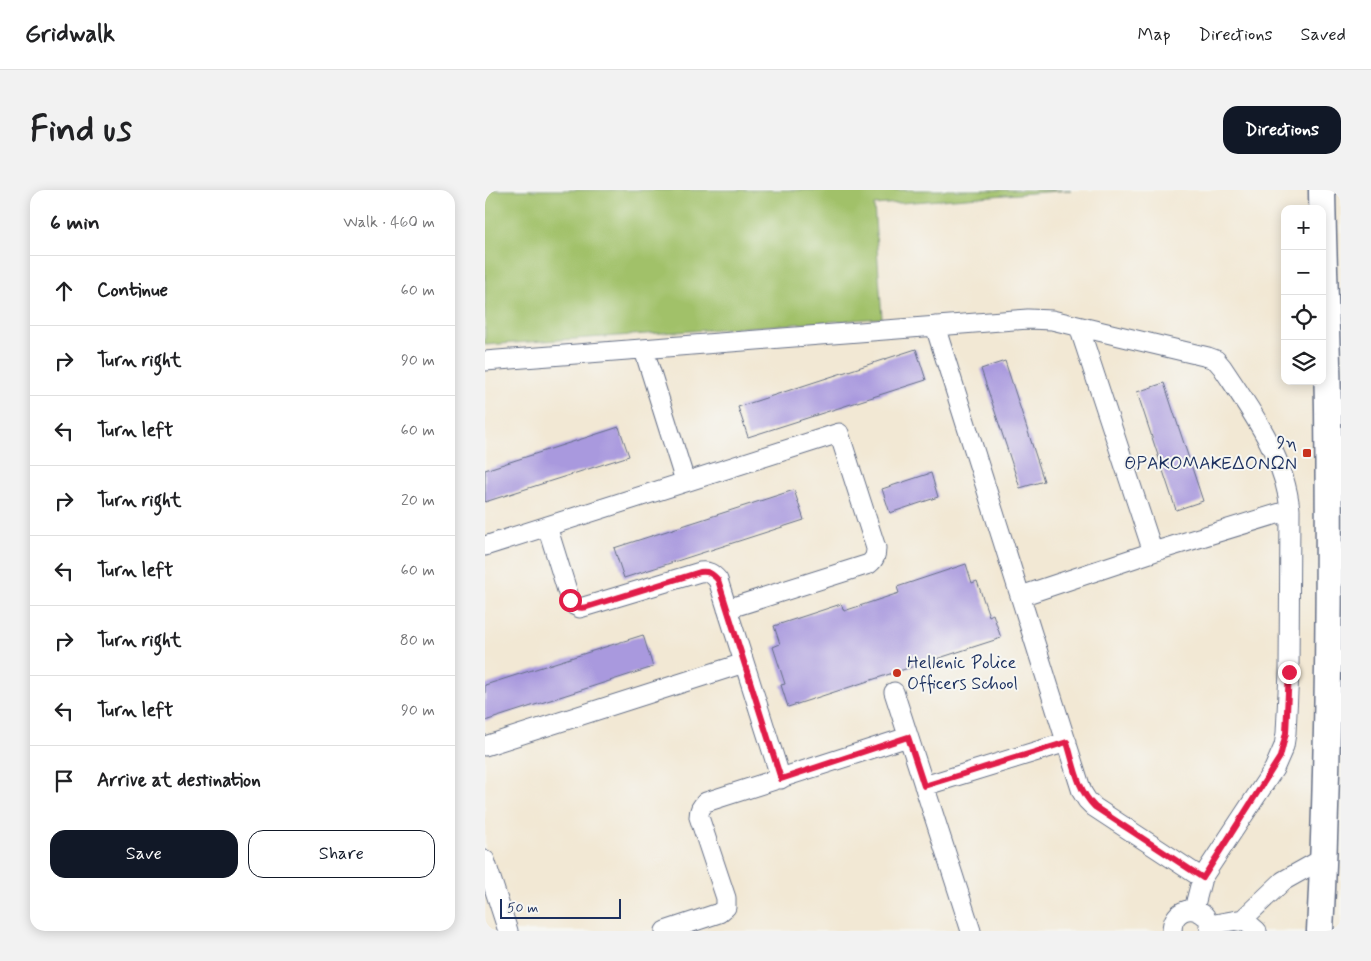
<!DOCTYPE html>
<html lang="en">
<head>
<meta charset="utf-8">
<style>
	:root { --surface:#fff; --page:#f2f2f2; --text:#202124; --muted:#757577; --line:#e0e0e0; --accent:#111827 }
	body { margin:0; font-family:Mynerve,sans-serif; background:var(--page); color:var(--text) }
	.controls { position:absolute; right:15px; top:15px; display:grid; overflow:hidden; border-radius:10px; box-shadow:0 2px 12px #0003 }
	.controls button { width:45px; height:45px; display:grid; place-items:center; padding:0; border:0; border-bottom:1px solid var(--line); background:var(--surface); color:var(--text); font:25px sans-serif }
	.scale { position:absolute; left:15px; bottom:12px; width:121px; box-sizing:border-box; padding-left:5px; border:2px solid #1b2f5e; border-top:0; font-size:14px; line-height:18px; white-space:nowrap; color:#1b2f5e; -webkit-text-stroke:4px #f6f6f2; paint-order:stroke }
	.stop { position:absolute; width:15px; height:15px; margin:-11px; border:4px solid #e11d48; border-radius:50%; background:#fff }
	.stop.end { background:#e11d48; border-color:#fff; box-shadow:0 1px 5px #0008 }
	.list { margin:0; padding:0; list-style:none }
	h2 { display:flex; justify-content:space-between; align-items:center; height:65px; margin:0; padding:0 20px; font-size:21px }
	h2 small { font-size:16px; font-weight:400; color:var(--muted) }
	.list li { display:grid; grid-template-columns:32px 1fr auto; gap:15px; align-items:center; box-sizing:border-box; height:70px; padding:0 20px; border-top:1px solid var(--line) }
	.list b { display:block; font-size:19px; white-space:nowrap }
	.list em { font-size:16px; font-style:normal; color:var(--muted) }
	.actions { display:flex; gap:10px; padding:15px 20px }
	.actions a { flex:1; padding:11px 0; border:1px solid var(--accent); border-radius:15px; text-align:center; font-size:18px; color:var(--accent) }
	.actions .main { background:var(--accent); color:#fff }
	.icon { flex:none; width:28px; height:28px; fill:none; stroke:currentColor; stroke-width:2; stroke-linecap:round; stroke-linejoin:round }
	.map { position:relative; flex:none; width:856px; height:741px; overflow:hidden; border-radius:15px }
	header { display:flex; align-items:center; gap:30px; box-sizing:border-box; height:70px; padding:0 25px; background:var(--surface); border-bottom:1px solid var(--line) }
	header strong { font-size:24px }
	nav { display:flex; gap:28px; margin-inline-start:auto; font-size:18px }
	.intro { display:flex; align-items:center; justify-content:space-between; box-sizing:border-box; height:120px; padding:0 30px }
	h1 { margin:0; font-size:35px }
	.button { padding:12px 22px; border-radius:15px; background:var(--accent); color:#fff; font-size:18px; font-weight:700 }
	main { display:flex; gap:30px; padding:0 30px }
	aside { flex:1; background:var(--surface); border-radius:15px; box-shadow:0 2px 12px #0003 }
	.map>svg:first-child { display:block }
</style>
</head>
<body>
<header>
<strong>Gridwalk</strong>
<nav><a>Map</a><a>Directions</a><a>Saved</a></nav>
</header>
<div class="intro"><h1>Find us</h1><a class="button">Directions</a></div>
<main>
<aside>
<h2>6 min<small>Walk · 460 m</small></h2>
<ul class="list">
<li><svg class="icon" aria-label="ahead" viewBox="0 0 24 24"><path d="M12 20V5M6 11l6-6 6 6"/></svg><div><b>Continue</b></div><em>60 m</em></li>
<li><svg class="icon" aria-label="right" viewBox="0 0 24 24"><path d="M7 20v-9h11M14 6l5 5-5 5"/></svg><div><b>Turn right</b></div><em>90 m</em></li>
<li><svg class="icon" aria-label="left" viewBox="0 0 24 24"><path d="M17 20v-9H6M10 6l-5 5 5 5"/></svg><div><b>Turn left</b></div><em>60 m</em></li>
<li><svg class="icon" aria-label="right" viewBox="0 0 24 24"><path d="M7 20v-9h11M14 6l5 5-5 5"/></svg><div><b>Turn right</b></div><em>20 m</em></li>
<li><svg class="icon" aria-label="left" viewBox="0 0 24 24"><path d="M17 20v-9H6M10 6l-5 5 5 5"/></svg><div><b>Turn left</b></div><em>60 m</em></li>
<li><svg class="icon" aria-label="right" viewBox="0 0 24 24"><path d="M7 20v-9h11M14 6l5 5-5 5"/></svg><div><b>Turn right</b></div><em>80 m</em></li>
<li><svg class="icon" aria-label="left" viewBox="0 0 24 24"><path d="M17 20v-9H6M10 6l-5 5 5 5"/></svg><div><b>Turn left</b></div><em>90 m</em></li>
<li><svg class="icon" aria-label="arrive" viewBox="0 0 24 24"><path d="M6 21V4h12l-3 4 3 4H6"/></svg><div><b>Arrive at destination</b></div></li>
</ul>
<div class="actions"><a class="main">Save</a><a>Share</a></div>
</aside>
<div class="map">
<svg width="856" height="741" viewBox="0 0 856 741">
	<rect width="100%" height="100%" fill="#f6f6f2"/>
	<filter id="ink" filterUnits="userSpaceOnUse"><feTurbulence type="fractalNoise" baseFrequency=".02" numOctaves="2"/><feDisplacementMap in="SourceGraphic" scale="10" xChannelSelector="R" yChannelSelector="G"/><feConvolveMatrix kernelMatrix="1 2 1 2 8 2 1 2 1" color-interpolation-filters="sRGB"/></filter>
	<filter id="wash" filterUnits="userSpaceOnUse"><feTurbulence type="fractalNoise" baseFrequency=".0096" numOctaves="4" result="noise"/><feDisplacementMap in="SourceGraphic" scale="20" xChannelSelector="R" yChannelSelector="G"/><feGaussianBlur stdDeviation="1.12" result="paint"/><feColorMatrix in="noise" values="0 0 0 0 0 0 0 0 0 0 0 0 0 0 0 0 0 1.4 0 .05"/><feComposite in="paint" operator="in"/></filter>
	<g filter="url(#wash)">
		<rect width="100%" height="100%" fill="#f2e8d4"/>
		<path fill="#a1c169" stroke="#5e7864" d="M0 0H586L389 15 397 128 0 155Z"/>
		<g id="blocks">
			<path fill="#a999de" d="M431 159 441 190 263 247 253 217Z
				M520 171 559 291 535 298 496 179Z
				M679 193 718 311 691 320 652 202Z
				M134 237 144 266 0 312V280Z
				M446 283 453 307 405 323 397 299Z
				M309 300 319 330 139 388 129 358Z
				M481 374 487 393 492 391 504 426 508 424 516 448 303 517 296 495 300 494 288 457 295 454 289 436 356 414 359 421 414 403 412 397Z
				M158 445 168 477 0 531V495Z"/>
		</g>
	</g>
	<g filter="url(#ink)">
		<use href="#blocks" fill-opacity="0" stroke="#667087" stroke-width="1"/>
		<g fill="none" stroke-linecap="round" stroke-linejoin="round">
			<g stroke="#667087" stroke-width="21">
				<path id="minor" d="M450 136 597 602 602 610 609 617 717 688 709 719
					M594 137 668 362
					M159 160 200 291
					M0 171 543 129 567 130 723 167 731 170 737 177C766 221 800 266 805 320L804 482 801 543 799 556 789 579 717 688
					M62 336 85 410 89 415 95 418 215 382C223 381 227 383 233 390L296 589
					M0 356 354 243 391 358C391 365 390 369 384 374L242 419
					M536 406 668 362 805 320
					M409 502 486 741
					M0 556 259 473
					M439 596 582 552
					M0 670 23 741
					M758 729 772 741
					M724 735 758 729 798 691 839 668
					M180 741 234 723 241 717V708L214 627C214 620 216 617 221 612L423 547
					M687 741C687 722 705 713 720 726"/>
			</g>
			<g stroke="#667087" stroke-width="29">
				<path id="secondary" d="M835 741C844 567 845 393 843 219 842 146 838 73 837 0"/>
			</g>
			<use href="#minor" stroke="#fff" stroke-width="19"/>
			<use href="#secondary" stroke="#fff" stroke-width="26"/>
		</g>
	</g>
	<g fill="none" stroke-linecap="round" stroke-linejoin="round" filter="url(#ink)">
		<path stroke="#e11d48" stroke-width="6" d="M85 410C90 417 94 419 102 417L215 382C223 381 227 383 233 390L296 589 423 547 439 596 582 552C589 574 592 600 610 617L718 688 795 567 801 543 804 482"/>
	</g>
	<g fill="#c8321e" stroke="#f6f6f2" stroke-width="2">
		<rect x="817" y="258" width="10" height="10" rx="2.5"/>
		<circle cx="412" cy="483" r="5"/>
	</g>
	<g text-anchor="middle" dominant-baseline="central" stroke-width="4" stroke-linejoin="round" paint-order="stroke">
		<g font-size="18" fill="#1b2f5e" stroke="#f6f6f2" text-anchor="end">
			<text x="812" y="253">9η<tspan x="812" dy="21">ΘΡΑΚΟΜΑΚΕΔΟΝΩΝ</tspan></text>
			<text x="422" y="473" text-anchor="start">Hellenic Police<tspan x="422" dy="21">Officers School</tspan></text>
		</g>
	</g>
</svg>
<div class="controls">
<button>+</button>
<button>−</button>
<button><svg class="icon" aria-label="locate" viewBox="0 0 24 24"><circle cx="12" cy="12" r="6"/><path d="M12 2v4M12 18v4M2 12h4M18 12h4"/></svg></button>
<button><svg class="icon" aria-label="layers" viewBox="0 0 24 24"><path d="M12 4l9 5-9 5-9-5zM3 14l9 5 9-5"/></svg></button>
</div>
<div class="scale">50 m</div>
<div class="stop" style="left:85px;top:410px"></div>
<div class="stop end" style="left:804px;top:482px"></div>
</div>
</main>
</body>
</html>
